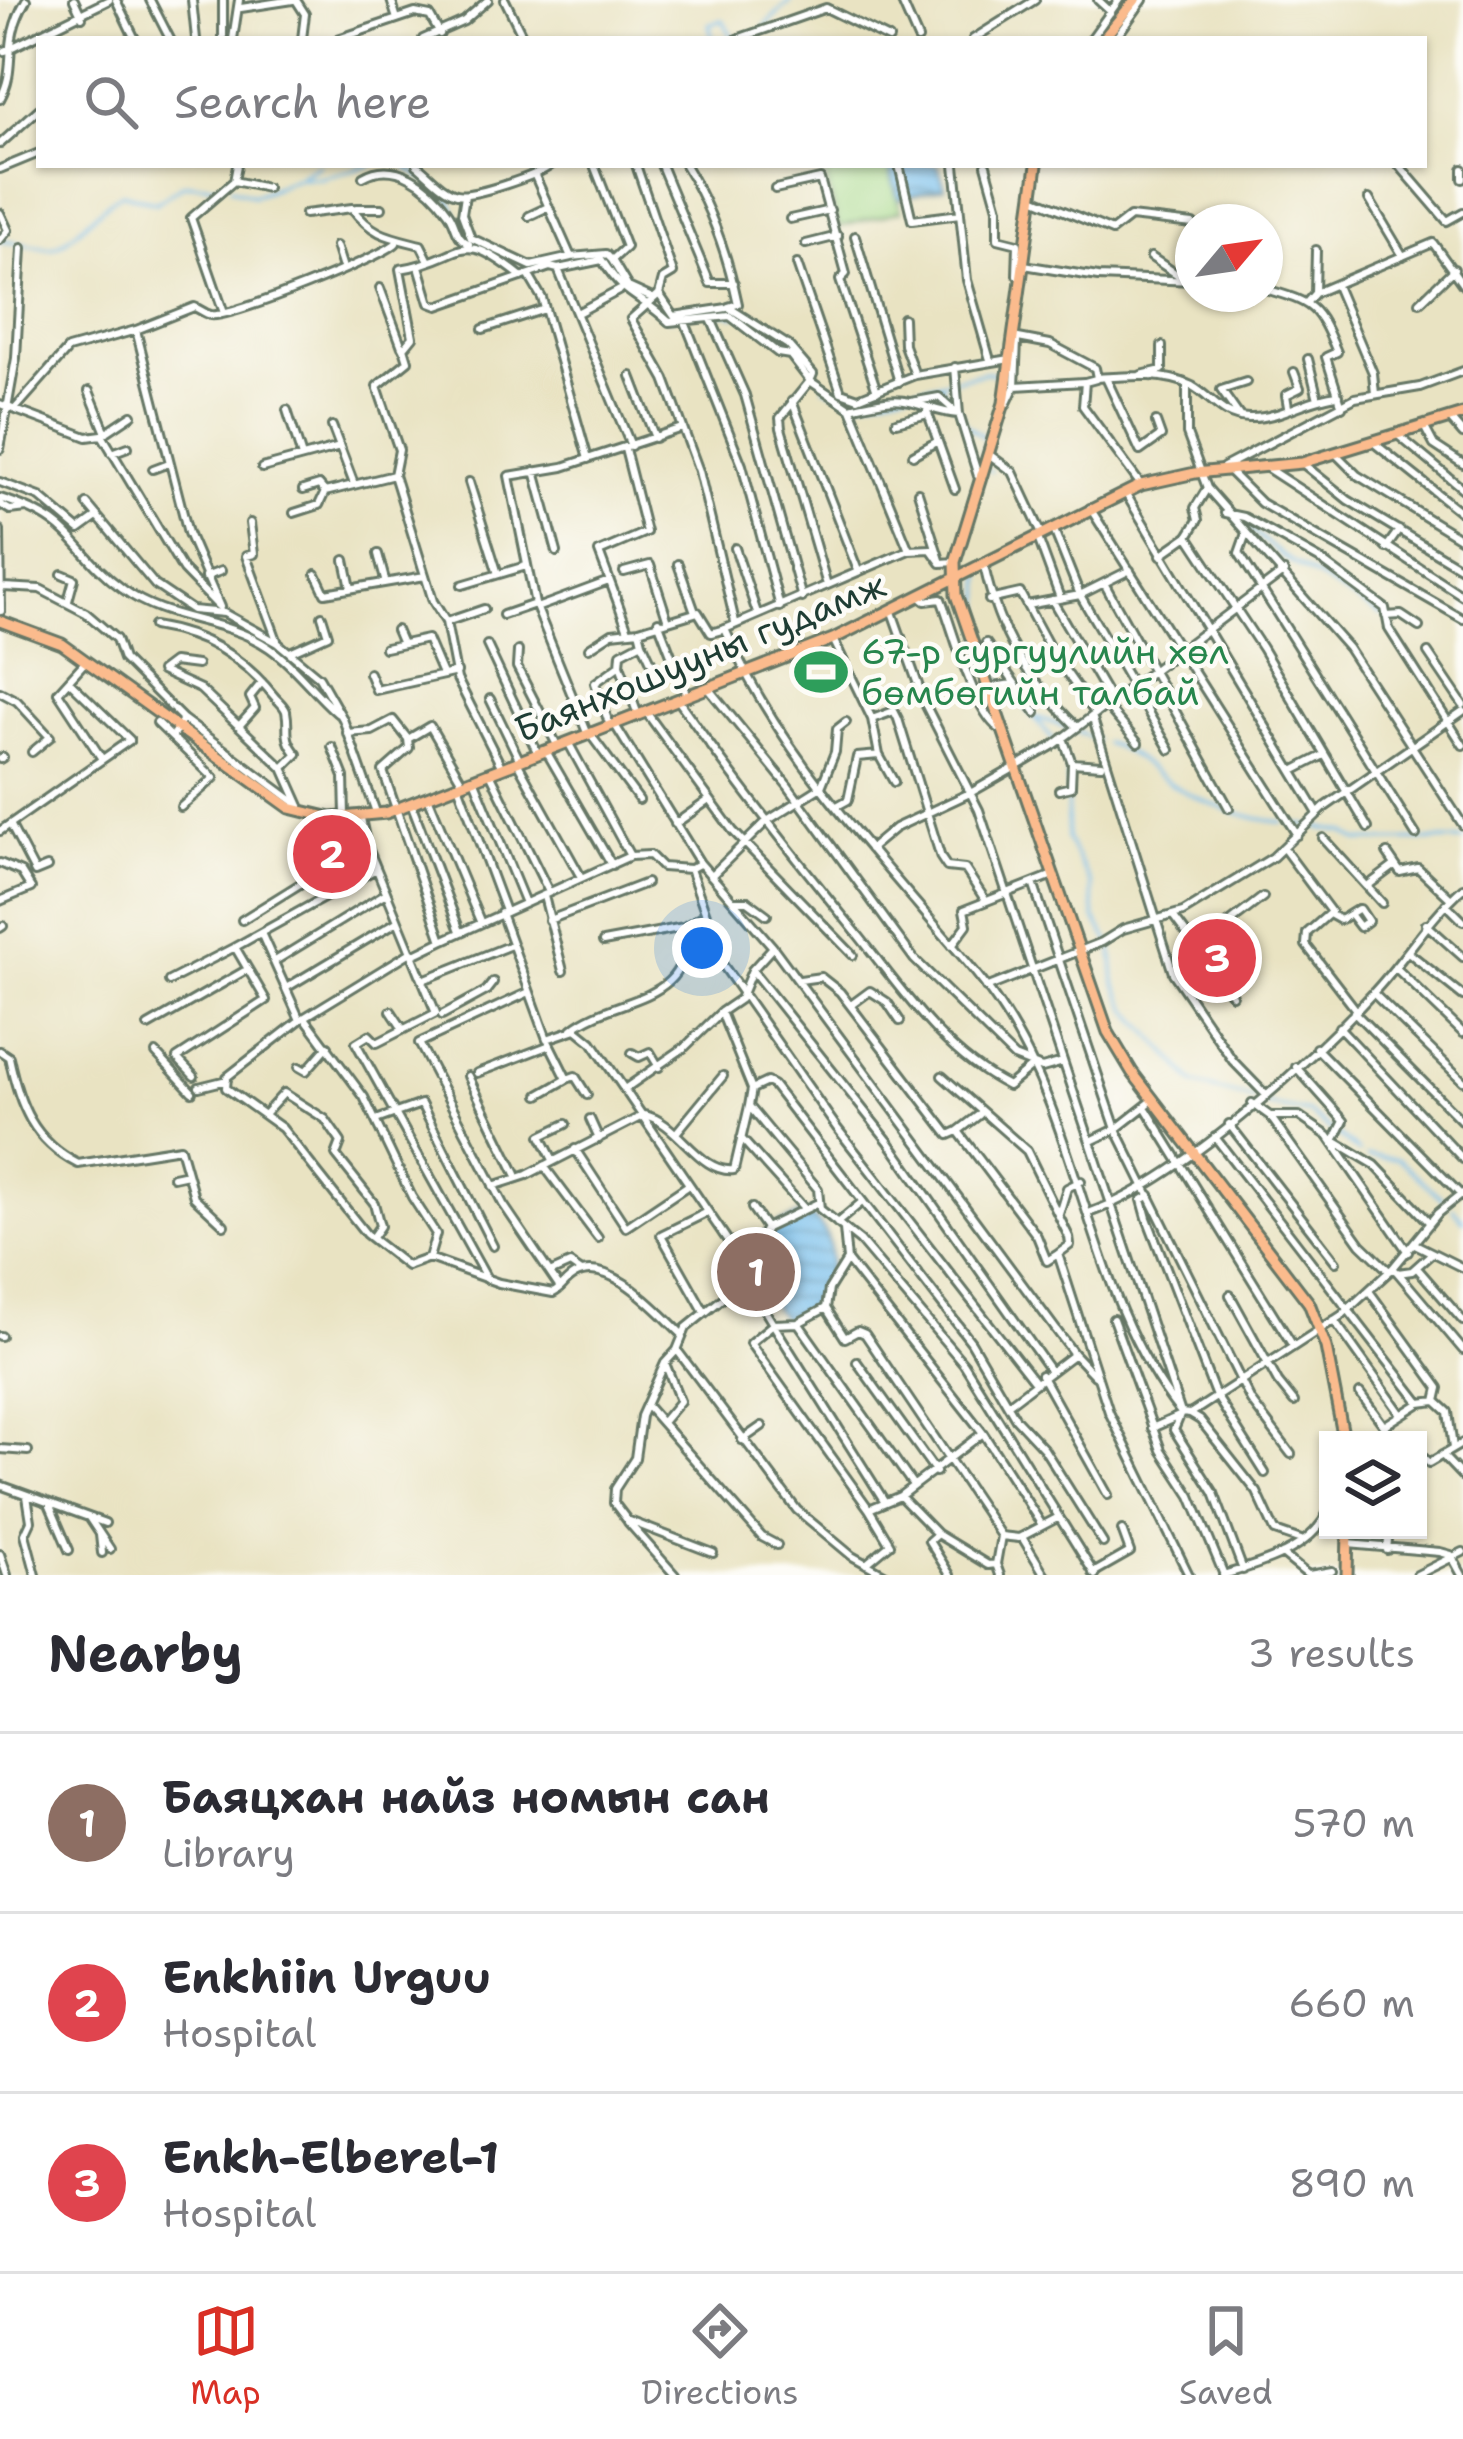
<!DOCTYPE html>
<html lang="en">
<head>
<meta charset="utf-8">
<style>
	:root { --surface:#fff; --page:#f2f2f3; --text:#2b2b33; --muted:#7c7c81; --line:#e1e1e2; --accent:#d93025 }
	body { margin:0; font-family:"Shantell Sans",sans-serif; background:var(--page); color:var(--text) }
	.controls { position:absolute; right:36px; bottom:36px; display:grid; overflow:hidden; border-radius:0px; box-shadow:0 3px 9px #0004 }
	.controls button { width:108px; height:108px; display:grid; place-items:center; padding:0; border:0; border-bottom:3px solid var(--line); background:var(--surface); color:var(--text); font:60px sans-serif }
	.compass { position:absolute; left:1175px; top:204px; width:108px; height:108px; border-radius:50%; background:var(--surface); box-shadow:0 3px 9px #0004; rotate:61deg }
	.you { position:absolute; left:702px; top:948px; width:42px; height:42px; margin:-30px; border:9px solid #fff; border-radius:50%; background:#1a73e8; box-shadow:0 0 0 18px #1a73e833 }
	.badge { display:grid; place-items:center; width:78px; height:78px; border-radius:50%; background:var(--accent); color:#fff; font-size:39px; font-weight:700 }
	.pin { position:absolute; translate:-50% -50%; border:6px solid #fff; box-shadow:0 3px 12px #0006 }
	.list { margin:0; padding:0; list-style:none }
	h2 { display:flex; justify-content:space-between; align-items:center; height:156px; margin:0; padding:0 48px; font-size:51px }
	h2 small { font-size:39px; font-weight:400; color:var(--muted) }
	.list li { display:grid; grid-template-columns:78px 1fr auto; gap:36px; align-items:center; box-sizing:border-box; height:180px; padding:0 48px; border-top:3px solid var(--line) }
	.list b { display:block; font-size:45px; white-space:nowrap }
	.list p { margin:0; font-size:39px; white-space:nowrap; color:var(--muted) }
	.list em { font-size:39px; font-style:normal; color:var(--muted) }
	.icon { flex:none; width:66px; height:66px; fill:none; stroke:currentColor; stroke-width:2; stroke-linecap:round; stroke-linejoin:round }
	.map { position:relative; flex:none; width:1463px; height:1575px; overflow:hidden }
	.search { position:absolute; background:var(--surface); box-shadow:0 3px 9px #0004; left:36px; right:36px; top:36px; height:132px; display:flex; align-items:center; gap:30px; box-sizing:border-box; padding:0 42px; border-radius:0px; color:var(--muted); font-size:45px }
	.sheet { height:696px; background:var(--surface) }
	nav { display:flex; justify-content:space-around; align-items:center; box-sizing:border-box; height:168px; border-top:3px solid var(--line); background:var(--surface); font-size:33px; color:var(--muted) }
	nav a { display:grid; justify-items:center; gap:6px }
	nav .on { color:var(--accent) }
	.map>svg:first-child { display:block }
</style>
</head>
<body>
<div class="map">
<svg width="1463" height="1575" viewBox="0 0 1463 1575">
	<defs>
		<pattern id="water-rules" width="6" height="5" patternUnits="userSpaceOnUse" patternTransform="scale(3)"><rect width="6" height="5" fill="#74bdec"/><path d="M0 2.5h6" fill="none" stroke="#5f9bc0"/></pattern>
	</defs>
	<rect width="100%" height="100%" fill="#fdfcf7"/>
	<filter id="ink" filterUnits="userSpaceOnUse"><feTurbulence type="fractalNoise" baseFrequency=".00833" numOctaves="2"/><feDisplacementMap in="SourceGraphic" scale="24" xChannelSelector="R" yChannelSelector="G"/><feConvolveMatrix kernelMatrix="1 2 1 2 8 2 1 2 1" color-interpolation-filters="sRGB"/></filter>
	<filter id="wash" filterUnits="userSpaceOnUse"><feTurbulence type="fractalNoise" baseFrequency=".004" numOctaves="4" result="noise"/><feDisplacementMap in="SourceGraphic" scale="48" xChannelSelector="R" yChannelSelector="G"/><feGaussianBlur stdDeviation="2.7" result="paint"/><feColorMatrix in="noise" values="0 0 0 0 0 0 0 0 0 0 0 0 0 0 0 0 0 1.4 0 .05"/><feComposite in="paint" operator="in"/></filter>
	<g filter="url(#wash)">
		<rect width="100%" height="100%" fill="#e9e3c2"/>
		<path fill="#a5d888" stroke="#628a5e" stroke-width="3" d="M823 165H889L901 211 839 227Z"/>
		<path fill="url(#water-rules)" stroke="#4a7d90" stroke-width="3" d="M888 165H938L945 187 898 199Z
			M805 1213C851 1236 829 1310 784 1319 756 1294 759 1254 777 1224Z"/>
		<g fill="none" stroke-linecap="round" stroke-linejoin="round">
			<path stroke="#74bdec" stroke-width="3" d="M764 27 791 0
				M609 39H618
				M642 39H646
				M713 39 709 25 723 20 733 38
				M404 165 449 197 467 239 476 244
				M301 175 319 165
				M231 188 253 196 298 178H321L372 165
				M0 241C16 242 35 247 50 248 66 248 102 203 122 193L156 203 184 184 222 186
				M495 252 524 274 538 268
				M605 258 616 275
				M641 297 671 319
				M716 315 729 312 734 316
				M940 384 955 406
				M824 387 859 401 987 372 1006 377
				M961 412 966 424 986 439 981 467
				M989 470 991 471
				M1246 526 1282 556 1382 616
				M982 569 983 645 998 676 1053 739 1068 766 1067 839 1091 884 1095 919 1112 946 1115 983 1128 1009 1195 1084 1253 1099
				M1037 718 1070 728
				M1077 732 1096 740
				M1105 743C1136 752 1149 772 1176 787 1206 804 1250 820 1283 822
				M1292 823 1344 832 1358 841 1463 840
				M1262 1104 1309 1113 1359 1152
				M1367 1156 1398 1159 1445 1201
				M1453 1208 1463 1220"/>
		</g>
	</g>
	<g filter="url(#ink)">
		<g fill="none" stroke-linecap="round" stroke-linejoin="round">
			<g stroke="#676" stroke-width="12">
				<path id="minor" d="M74 0 82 17
					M116 0 135 39
					M150 0 170 39
					M192 0 196 39
					M296 0 305 14 302 39
					M391 0 397 19
					M505 0 524 39
					M901 0 918 39
					M1098 0 1111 12
					M241 8 293 0
					M223 39V0
					M233 39 239 0
					M338 39 415 13 430 16 440 34
					M423 39 464 21 488 0
					M737 39 826 8 889 39
					M973 39 1035 0
					M1091 39 1119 0
					M1115 39 1143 0
					M5 51 109 0
					M0 99C19 65 0 45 26 0
					M0 144 39 109
					M417 165C429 174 441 190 457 194 471 198 539 175 551 165
					M594 165 626 247 612 260 628 287 652 298
					M636 165 673 273 663 279 659 294 631 319 665 379 699 471 735 622
					M661 165 710 283H734
					M685 165C710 206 728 257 738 304L728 307 788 345 813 374 810 381 850 408
					M899 165 912 220 960 214
					M955 165 967 280 990 360
					M986 165 998 208V239L1018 244 1017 275
					M1399 165 1447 221 1463 212
					M0 169 39 153
					M1463 169V179
					M535 176 571 257 606 254 612 260
					M363 177C395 158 429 185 448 212 457 224 454 236 469 244
					M234 181 267 188
					M775 189 820 179 846 274 840 280 877 391
					M465 195 462 214 471 238 531 266 571 257
					M1033 198 1112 231 1130 217 1193 224
					M1369 199 1403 256
					M356 208H382
					M0 213 8 230 0 240
					M305 214 352 208C372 235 389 237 421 245L429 261
					M529 216 548 207
					M790 219 830 210
					M855 236 899 382
					M806 244 838 236
					M336 246 342 265
					M1151 257 1187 281
					M797 264 841 392 858 398 915 375 1010 359
					M1024 265 1098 277 1193 281
					M419 266 430 303 438 306 550 267 558 269 631 446
					M558 269 602 260C627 300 639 293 669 322L730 316 778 353 790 355 810 381 780 418 781 428 827 585
					M529 276 542 298 588 459
					M380 288 402 347
					M1337 288 1373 373 1375 394
					M1265 289C1314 303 1317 305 1337 352L1326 357 1342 407
					M1315 293 1433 243 1463 285
					M659 294 674 316 727 308
					M1308 301 1315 293 1316 250
					M1420 302 1454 269
					M579 312 620 290
					M224 313 191 218 234 181 237 165
					M903 318 904 345 915 375
					M711 319 745 395 802 598
					M685 322 742 465 780 607
					M483 329 545 309
					M1013 337 1050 344 1095 368 1097 378C1126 376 1166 372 1192 386 1213 398 1221 417 1249 418 1281 419 1309 397 1339 395
					M1308 359 1318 399
					M955 367 959 414 978 476
					M1141 375 1162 370V346
					M631 376 655 438
					M1106 378 1140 451 1161 436 1156 422
					M1096 379 1085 382 1083 406 1141 485
					M1015 386 1017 341
					M1187 386V434L1207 488 1348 648 1463 825
					M89 391 106 433
					M792 401 857 568
					M911 402 939 397 956 412
					M1007 403 1015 386 1084 382
					M0 404 87 437 102 435 183 570 218 606
					M1288 407 1286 395 1300 388 1294 372
					M850 408C869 404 891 397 910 402 927 406 940 413 959 414
					M15 409 68 349 136 330
					M851 409 909 550
					M287 410 302 457
					M927 411 955 489
					M1240 417 1221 390 1246 382
					M1450 419 1463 434
					M896 422 928 414
					M332 426 354 484
					M1425 428 1434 445 1463 464
					M105 433 132 415
					M1399 436 1463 489
					M1374 443 1463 514
					M0 449 16 358 22 248
					M625 449 646 532 599 552 628 630
					M112 453 128 447
					M1336 454 1357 475 1463 540
					M913 455 936 442
					M990 455 1013 472 1041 532
					M1302 463 1348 500 1463 569
					M1224 467 1355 398 1420 387 1463 371
					M262 468 340 447
					M1267 468 1463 596
					M153 469 169 463
					M535 471 557 552
					M1230 472 1261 503 1463 619
					M0 482 40 497 79 530 97 517
					M469 482 498 574
					M303 490 319 485 325 492
					M918 492 940 560
					M1126 494 1317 812
					M0 498C80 523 68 549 124 590 163 619 213 618 254 639 288 655 309 689 337 713
					M0 504 10 510 27 508
					M87 504 155 585 192 610 224 613 278 643 319 677 343 719 377 815
					M1090 508 1297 835
					M294 513 319 505 325 492 394 475
					M1225 513 1244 517 1319 559 1385 608 1389 629 1463 745
					M250 523 254 554 246 556 277 640
					M0 530 1 611
					M1054 530 1080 595 1170 750
					M1188 536 1262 648 1368 828
					M1245 536 1239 553 1416 835
					M1038 538 1060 598
					M735 548 757 613
					M1386 548 1399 530
					M378 554 385 580
					M1161 555 1188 536 1198 520 1195 508 1206 490
					M345 560 351 588
					M955 562 941 563 931 549 909 550 725 629C769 733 845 820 918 905 947 940 980 974 1004 1012 1084 1136 1089 1298 1181 1413L1190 1414 1342 1315 1393 1268 1398 1273 1412 1271 1431 1254
					M678 564 695 612
					M984 566C1000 637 1025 676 1077 727
					M624 572 650 565 667 618
					M62 574 74 579 68 601
					M316 574 325 593 425 576
					M205 577 221 571
					M1104 583 1229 808
					M462 585 526 566
					M3 587 40 589 86 613 116 639 123 659 183 719 173 736
					M919 596 925 601 941 599C953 628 975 718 1002 730
					M989 600 1020 593 1052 652 1095 713
					M1052 600 1111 701
					M1027 605 1080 595 1130 570
					M220 607 188 533 136 330 194 307C200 309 205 314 211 315 228 319 385 256 396 243
					M539 607 609 581
					M891 609 925 704 979 810 1181 1413 1174 1430 1214 1493 1243 1570
					M503 615 535 604
					M1386 616 1401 615 1419 627
					M658 621 687 696
					M446 622 484 609
					M153 626C204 634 242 656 274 696 278 701 284 705 286 711 290 730 282 737 297 754L283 768
					M396 630 402 644
					M833 639 872 719 894 711 898 719 941 858 947 867 965 869 984 898
					M642 642 653 666
					M986 643 1036 713
					M487 645 538 754
					M385 648 427 639 442 674
					M589 648 612 633 639 630
					M518 651 517 667 558 747
					M290 652 328 635 322 616
					M1428 653 1463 705
					M85 662 58 692 102 759
					M197 665 173 662 161 671 200 689 283 768 300 806
					M620 665 638 715
					M369 673 376 690 457 672
					M708 688 788 786 914 959 1014 1057 1042 1068 1063 1062
					M988 688 1012 684
					M0 692 17 701 50 737 32 752
					M490 699 520 761
					M678 700C735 781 796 859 859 936 903 991 943 1053 1008 1086L1031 1067
					M1106 705 1138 743
					M646 712 733 831 853 955
					M1092 716 1173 973 1233 1061 1264 1093
					M183 719 300 806
					M872 719 879 755 894 782
					M157 723 214 778 181 807
					M615 725 700 863 773 947 752 970 740 999 721 1012 752 1089 749 1106 818 1189 820 1209 860 1241 964 1364 1095 1575
					M239 726 255 708 250 697 262 682
					M610 726 595 683 620 665 621 653 642 642 639 630 698 612 711 633 725 629
					M347 733 372 731 393 720 408 739
					M590 734 639 800
					M588 735 535 604 509 476 563 467 682 428
					M1063 738 1072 763 1101 765
					M332 747 344 777 345 815
					M546 751 612 865
					M0 759 3 757
					M517 762 581 877
					M502 768 457 679 446 622 433 601 394 475 399 450 377 386 408 361 404 348 413 337 400 269C469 258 455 224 522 277
					M1293 771 1322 756
					M490 773 549 892
					M474 779 525 903
					M463 783 430 726 408 739 409 748 383 771 442 941 630 856 568 742
					M458 785 505 911
					M1059 790 1071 787 1072 763
					M428 797 480 921
					M411 803 460 931
					M837 806 848 800 857 757 879 755
					M10 824 35 872 47 867
					M675 824 709 800
					M0 831 130 740 70 682
					M1323 838 1382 903
					M366 843 436 1013 377 1043 369 1035 356 1043 487 1279
					M870 849 895 828 972 792 1054 745 1284 572
					M1284 849 1331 912 1307 933 1306 945 1356 1010
					M1387 853 1400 872 1418 868 1450 898
					M630 856 650 855 662 867 690 869
					M0 863 21 872 31 888 0 901
					M711 876 767 821 821 787 835 752 837 729 846 722
					M1033 883 1116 1129 1091 1141
					M1370 884 1394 866
					M544 896 563 971
					M733 901H748L767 915
					M1446 904 1463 921
					M501 913 547 1039 576 1029 592 1042 745 1266
					M1331 915 1340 920 1358 909H1360L1368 921 1360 927 1350 914
					M1174 917 1232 995
					M242 920 366 843 361 818
					M549 920 646 883
					M1426 924 1463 957
					M0 928 3 926
					M261 933 300 1020
					M603 942 684 927
					M952 945 967 925 964 910 1053 875
					M773 947 1074 1354
					M1198 947 1263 897
					M411 952 300 1020 227 1077 226 1088 282 1128 366 1234 407 1266 429 1258 499 1283 553 1293C562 1289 565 1280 575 1275 610 1255 660 1314 683 1335
					M1408 952 1463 996
					M413 955 442 941
					M718 958 837 1128 1033 1380
					M275 961 386 893
					M1395 967 1463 1033
					M752 970 889 1142 1049 1369
					M423 980 511 945
					M800 980 821 977 840 992 949 1135 958 1131 1037 1236 1047 1261 1058 1254 1109 1412 1189 1575
					M169 981 235 947
					M286 988 398 921
					M986 988 1102 942 1123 929 1183 912 1273 857 1325 807 1463 711
					M527 993 419 1043 503 1204 560 1288
					M1373 993 1463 1081
					M851 1005 870 991 887 1002 900 1021
					M391 1011 403 1029
					M1354 1012 1463 1122
					M442 1015 486 991 493 982
					M306 1019 364 1097 412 1197 436 1234 429 1258
					M148 1026 248 969
					M1339 1027 1463 1159
					M572 1029C616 994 694 1006 684 927L706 914 690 869 699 864
					M549 1043 567 1079 575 1076 587 1095
					M1316 1048 1463 1197
					M0 1051 9 1057C19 1105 33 1141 78 1164L180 1148 194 1197 224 1225
					M156 1053 192 1092
					M632 1053 639 1057 650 1052 659 1067
					M299 1067 306 1071 328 1046
					M1296 1067 1344 1121 1336 1137
					M477 1073 550 1045
					M194 1076 177 1058 266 1000 235 947 376 869
					M468 1076 516 1174
					M942 1076 1027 1151 1069 1237 1070 1245 1058 1254
					M199 1087 227 1080
					M626 1088 685 1047 721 1012
					M752 1089 767 1082 773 1085 971 1342 1016 1419 1044 1449 1103 1543
					M539 1095 567 1079
					M1153 1100 1116 1129 1251 1401 1291 1454
					M1252 1103 1270 1116 1361 1244 1389 1271
					M1147 1110 1293 1346
					M264 1115 284 1093 325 1119 341 1142 336 1155 374 1203 380 1226 373 1236
					M1270 1116H1299L1328 1136 1408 1252
					M590 1119 599 1139
					M376 1120 421 1104 493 1246
					M1229 1124 1336 1262
					M958 1131 979 1115
					M676 1133 723 1076
					M1215 1137 1420 1403
					M741 1138 803 1207
					M1333 1140 1375 1165 1429 1222
					M575 1149 626 1227 687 1186
					M553 1160 541 1136 566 1124
					M544 1166 598 1238
					M173 1177 187 1174
					M493 1186 527 1175 644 1115C678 1121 699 1174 734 1170L749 1106
					M1150 1195 1142 1200 1147 1218 1215 1394 1265 1473
					M818 1203 766 1228 728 1294 686 1328 677 1350 797 1510 852 1556 886 1575
					M752 1208 766 1228
					M1091 1212C1179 1181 1309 1063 1373 993 1405 959 1428 919 1463 888
					M1059 1214 1067 1188 1081 1181
					M837 1223 862 1202
					M844 1229 847 1260 983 1433 1042 1525
					M1415 1244 1463 1268
					M847 1260 829 1289 826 1308 845 1338 858 1331 865 1334 1001 1536 996 1564 1000 1575
					M721 1268 737 1281
					M1393 1268 1438 1213 1463 1193
					M1417 1268 1463 1321
					M552 1272 570 1264 580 1271
					M742 1273 773 1324 750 1343 869 1509 900 1496 983 1433
					M1398 1273 1463 1350
					M1369 1291 1439 1388 1436 1401
					M1230 1295 1278 1382 1294 1402
					M826 1308 798 1323 773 1324 885 1502
					M704 1311 661 1235 708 1212
					M1113 1319 1161 1450 1191 1496 1224 1575
					M1334 1320 1401 1414
					M799 1324 913 1485
					M0 1336H1
					M677 1350 665 1363 641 1416 635 1458 615 1489 614 1503 627 1520 713 1553
					M857 1362 936 1472
					M1041 1375 1108 1495
					M1360 1393 1384 1426 1386 1440
					M1011 1402 1074 1354 1095 1376
					M646 1405 762 1537 777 1545
					M1190 1414 1200 1420 1257 1492 1275 1531 1301 1540
					M664 1420 680 1401 665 1363
					M1384 1426 1420 1403 1436 1401 1448 1412 1453 1448
					M1152 1428 1179 1416
					M742 1440 762 1426
					M0 1449 28 1451
					M1418 1452 1429 1463 1463 1443
					M1442 1455 1463 1477
					M0 1485 105 1523
					M27 1496 31 1521 25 1534 36 1575
					M900 1496 937 1534 988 1565 996 1564
					M50 1506 69 1550
					M90 1519 110 1549
					M628 1522 675 1575
					M937 1534 929 1541 950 1575
					M100 1535 102 1553
					M1001 1536 1019 1538 1059 1517
					M1022 1537 1045 1575
					M1348 1544 1440 1552 1451 1555 1462 1575
					M1387 1550 1389 1530
					M0 1554 7 1575
					M1282 1554 1308 1575
					M866 1564 890 1544 869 1509
					M1093 1573 1130 1552 1122 1530
					M1223 1575C1261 1564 1310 1550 1328 1512
					M1309 1575 1332 1571
					M1417 1575 1463 1552"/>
			</g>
			<g stroke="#676" stroke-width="15">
				<path id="major" d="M1103 39 1135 0
					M1037 165 1004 403 955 562 956 595 1108 1032 1132 1072 1309 1303 1326 1347 1344 1440
					M0 621 62 644 290 808 331 818 386 813 833 639 1141 485 1195 473 1302 463 1463 414
					M1347 1575 1348 1530"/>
			</g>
			<use href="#minor" stroke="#fff" stroke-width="6"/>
			<use href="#major" stroke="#fbbb8d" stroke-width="9"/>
		</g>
	</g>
	<defs>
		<g id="stadium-bare" transform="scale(4.14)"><path d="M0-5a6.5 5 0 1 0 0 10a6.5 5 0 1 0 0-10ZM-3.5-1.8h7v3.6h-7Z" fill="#2e9e5b" stroke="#fdfcf7" stroke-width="2.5" paint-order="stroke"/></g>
	</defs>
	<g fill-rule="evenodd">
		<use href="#stadium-bare" x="821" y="672"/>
	</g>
	<g text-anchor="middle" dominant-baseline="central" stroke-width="9" stroke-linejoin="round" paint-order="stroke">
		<g font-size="36" fill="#27864d" stroke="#fdfcf7" text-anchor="start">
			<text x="861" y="651">67-р сургуулийн хөл<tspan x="861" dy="41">бөмбөгийн талбай</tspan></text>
		</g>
		<g font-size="36" fill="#1f3d34" stroke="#fdfcf7">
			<text transform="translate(700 657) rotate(-22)">Баянхошууны гудамж</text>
		</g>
	</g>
</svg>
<div class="controls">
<button><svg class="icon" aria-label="layers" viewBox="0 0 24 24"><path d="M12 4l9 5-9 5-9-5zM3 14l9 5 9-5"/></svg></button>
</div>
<svg class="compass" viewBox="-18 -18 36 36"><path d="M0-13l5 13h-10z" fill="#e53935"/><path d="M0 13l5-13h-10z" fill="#7c7c81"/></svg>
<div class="you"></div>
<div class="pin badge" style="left:756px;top:1272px;background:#8d6e63">1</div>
<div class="pin badge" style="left:332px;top:854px;background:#e0444e">2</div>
<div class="pin badge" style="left:1217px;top:958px;background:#e0444e">3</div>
<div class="search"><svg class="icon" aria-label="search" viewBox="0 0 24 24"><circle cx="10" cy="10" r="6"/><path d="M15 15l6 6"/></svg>Search here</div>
</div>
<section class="sheet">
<h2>Nearby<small>3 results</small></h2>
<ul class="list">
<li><span class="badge" style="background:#8d6e63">1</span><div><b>Баяцхан найз номын сан</b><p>Library</p></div><em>570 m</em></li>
<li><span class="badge" style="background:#e0444e">2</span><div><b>Enkhiin Urguu</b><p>Hospital</p></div><em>660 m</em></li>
<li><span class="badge" style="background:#e0444e">3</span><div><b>Enkh-Elberel-1</b><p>Hospital</p></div><em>890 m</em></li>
</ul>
</section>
<nav>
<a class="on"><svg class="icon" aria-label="map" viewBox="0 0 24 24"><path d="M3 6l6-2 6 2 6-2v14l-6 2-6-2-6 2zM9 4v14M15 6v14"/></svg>Map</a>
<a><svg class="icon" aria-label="directions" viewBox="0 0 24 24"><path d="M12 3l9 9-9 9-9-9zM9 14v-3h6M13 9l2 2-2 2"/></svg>Directions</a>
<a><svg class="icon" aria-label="saved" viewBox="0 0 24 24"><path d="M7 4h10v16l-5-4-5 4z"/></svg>Saved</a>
</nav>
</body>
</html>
